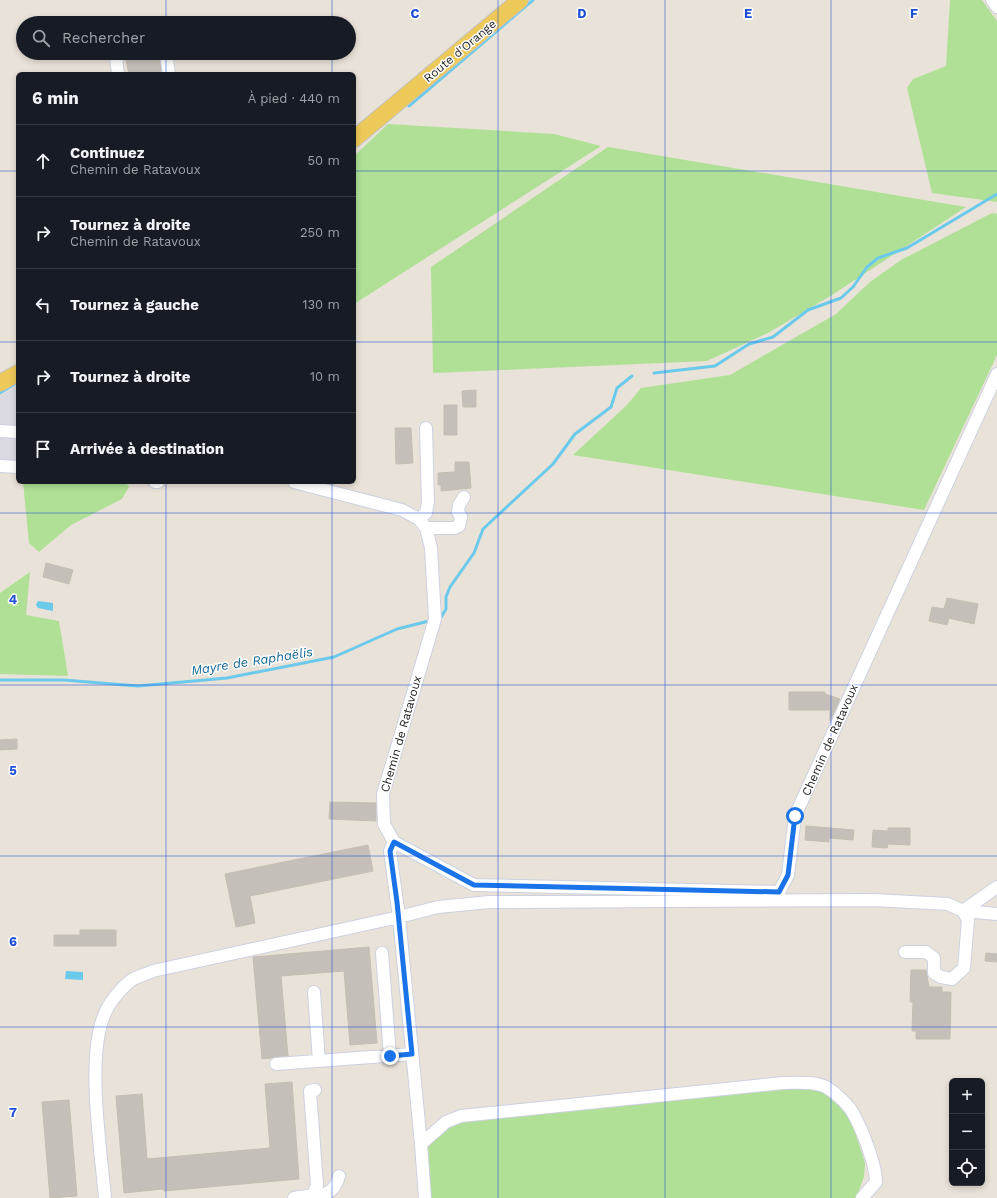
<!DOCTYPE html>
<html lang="fr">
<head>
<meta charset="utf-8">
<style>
	:root { --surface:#171b24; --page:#20242c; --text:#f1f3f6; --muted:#9ea1a6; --line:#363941 }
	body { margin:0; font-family:"Work Sans",sans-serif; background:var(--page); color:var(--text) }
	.controls { position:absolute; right:12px; bottom:12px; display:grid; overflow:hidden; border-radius:6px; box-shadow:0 2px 6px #0003 }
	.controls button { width:36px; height:36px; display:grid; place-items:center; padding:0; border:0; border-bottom:1px solid var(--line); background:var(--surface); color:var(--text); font:20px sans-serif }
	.stop { position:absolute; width:12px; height:12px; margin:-9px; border:3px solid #1a73e8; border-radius:50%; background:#fff }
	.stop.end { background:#1a73e8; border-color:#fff; box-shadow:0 1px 4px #0008 }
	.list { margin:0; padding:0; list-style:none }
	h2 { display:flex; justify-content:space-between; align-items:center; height:52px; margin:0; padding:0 16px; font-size:17px }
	h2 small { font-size:13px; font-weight:400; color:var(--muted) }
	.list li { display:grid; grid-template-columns:26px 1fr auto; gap:12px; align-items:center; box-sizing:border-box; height:72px; padding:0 16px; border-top:1px solid var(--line) }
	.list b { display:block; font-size:15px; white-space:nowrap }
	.list p { margin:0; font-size:13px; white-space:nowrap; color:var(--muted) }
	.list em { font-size:13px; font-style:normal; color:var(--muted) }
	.icon { flex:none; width:22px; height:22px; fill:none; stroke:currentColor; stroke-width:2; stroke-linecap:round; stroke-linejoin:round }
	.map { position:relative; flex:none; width:997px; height:1198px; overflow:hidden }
	.search { position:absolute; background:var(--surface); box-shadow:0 2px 6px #0003; left:16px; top:16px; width:340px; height:44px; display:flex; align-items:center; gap:10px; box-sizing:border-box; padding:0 14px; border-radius:22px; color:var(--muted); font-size:15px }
	.panel { position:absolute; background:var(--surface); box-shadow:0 2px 6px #0003; left:16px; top:72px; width:340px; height:412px; border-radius:6px }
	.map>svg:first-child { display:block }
</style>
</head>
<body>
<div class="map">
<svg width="997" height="1198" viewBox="0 0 997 1198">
	<rect width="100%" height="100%" fill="#e9e2d8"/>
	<path fill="#dbd9e1" d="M18 385V462L0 461V396Z"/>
	<path fill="#afe095" d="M950 0H982L997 21V202L932 193 907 88 913 79 946 66Z
		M388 124 554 134 601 146 354 304V156Z
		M608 147 924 200 966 207 832 295 768 333 707 361 433 373 431 267Z
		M992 213 997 214V355L924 510 573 455 627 405 641 388 730 375 836 314 870 282 901 260Z
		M23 482H125L129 487 122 499 71 525 39 552 29 543Z
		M30 572 26 615 59 621 68 676 0 674V593Z
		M787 1087 821 1090 838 1101 851 1120 865 1163 864 1177 856 1198H430L426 1150 436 1135 460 1120Z"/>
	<path fill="#6bcaeb" d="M38 601 53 603V611L38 608 36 605Z
		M66 971 83 972V980L65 979Z"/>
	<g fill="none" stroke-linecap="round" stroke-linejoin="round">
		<path stroke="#6bcaeb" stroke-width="3" d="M409 106 533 0
			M654 373 715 366 749 344 773 337 808 310 841 298 853 287 867 267 878 258 907 248 997 194
			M0 393 18 382
			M440 619 446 609V597L450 587 474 553 483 529 553 464 575 434 611 407 617 388 632 376
			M0 680H64L138 686 227 678 334 657 397 629 429 621"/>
	</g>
	<path fill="#c4bfb8" stroke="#c4beb2" d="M147 53H159L161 74H129L126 60 131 56Z
		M476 390V407H463L462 391Z
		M444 405H457V435H444Z
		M395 428H411L413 463 396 464Z
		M455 462H469L471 488 441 491V485H438V473L455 472Z
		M46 563 73 570 69 584 43 577Z
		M947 598 978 604 974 624 949 618 947 625 929 621 932 607 944 609Z
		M789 692H825V694L840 699 830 721V710H789Z
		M17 739V749L0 750V740Z
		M330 802 376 803V821L329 819Z
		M806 826 854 830 853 840 829 838V842L805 840Z
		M888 828H910V845L888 844 887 848 872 847 873 830 888 831Z
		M368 845 373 871 250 896 255 923 236 927 225 874Z
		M80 930H116V946H54V935H80Z
		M369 947 377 1043 350 1045 344 971 281 976 288 1056 262 1059 253 957Z
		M986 953 997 954V962L985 961Z
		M911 970H926L929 987H942V992H951L950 1039H916V1031H912L913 1002H910Z
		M292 1082 299 1179 164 1191 163 1189 124 1193 116 1096 142 1094 147 1159 270 1148 265 1084Z
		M69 1100 77 1196 50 1198 42 1102Z"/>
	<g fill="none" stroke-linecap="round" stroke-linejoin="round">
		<g stroke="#cdd1e0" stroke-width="14">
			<path id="minor" d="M992 0 997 7
				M166 53 169 74
				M118 74 116 58 124 53
				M0 431 18 432
				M0 466 18 467
				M155 482H158
				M294 482 402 510 419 519 426 528 431 548 435 619 383 794 384 824 394 842 474 885 779 892 788 875 795 816 997 374
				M419 519 426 513 428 502 426 428
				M426 528H455L459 526 461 517 458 512 459 505 464 497
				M963 911 997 887
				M963 911 997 914
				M382 953 390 1056
				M314 992 319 1061
				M276 1064 412 1054
				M421 1144 399 917 438 907 489 902 873 900 948 904 963 911 968 920 964 968 952 979 941 977 934 973V958L926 952H905
				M308 1197C324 1196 335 1193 339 1176
				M105 1198C101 1151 85 1052 106 1011 111 1000 123 986 133 979 139 976 147 974 153 971L399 917 390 851 394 842
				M294 1198 313 1195 317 1185 310 1091 315 1090
				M425 1198 421 1144 446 1122 461 1116 783 1083C797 1083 813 1081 826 1087 836 1093 849 1105 854 1115 863 1132 876 1165 876 1182L862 1198"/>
		</g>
		<g stroke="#c3c3c3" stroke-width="18">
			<path id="major" d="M354 139 520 0
				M0 383 18 373"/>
		</g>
		<use href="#minor" stroke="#fff" stroke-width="12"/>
		<use href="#major" stroke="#edc95a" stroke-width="16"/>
	</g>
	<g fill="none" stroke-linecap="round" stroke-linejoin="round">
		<path stroke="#1a73e8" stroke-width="5" d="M390 1056 412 1054 397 902 390 851 394 842 474 885 779 892 788 875 795 816"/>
	</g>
	<path fill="none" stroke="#1d4ed8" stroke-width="1" stroke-opacity="0.55" d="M166 0V23M332 0V23M498 0V1198M665 0V1198M831 0V1198M166 53V74M332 53V74M0 171H18M354 171H997M0 342H18M354 342H997M166 482V1198M332 482V1198M0 513H997M0 685H997M0 856H997M0 1027H997"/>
	<g text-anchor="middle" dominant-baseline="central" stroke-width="3" stroke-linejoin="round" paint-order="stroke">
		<g font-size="12" fill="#272727" stroke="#fff">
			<text transform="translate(460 51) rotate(-40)">Route d'Orange</text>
			<text transform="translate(401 734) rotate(-74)">Chemin de Ratavoux</text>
			<text transform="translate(830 740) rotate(-66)">Chemin de Ratavoux</text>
		</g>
		<g font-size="13" font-style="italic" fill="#106692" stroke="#fff">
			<text transform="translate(252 661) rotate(-9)">Mayre de Raphaëlis</text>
		</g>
	</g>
	<g font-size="13" text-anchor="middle" font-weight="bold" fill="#1d4ed8" stroke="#fff" stroke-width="3" stroke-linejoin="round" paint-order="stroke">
		<text x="415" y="18">C</text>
		<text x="582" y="18">D</text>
		<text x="748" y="18">E</text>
		<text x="914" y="18">F</text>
		<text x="13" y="604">4</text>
		<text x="13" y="775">5</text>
		<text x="13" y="946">6</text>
		<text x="13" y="1117">7</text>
	</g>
</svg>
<div class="controls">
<button>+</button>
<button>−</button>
<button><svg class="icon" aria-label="locate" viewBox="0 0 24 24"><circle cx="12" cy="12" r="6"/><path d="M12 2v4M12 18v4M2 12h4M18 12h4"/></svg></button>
</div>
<div class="stop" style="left:795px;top:816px"></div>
<div class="stop end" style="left:390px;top:1056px"></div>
<div class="search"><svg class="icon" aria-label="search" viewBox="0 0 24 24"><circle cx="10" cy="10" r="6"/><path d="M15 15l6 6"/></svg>Rechercher</div>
<section class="panel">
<h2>6 min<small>À pied · 440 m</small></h2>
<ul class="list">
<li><svg class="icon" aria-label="ahead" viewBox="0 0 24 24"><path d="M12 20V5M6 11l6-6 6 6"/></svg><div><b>Continuez</b><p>Chemin de Ratavoux</p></div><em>50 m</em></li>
<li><svg class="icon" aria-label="right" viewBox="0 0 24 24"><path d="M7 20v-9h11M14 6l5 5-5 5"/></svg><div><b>Tournez à droite</b><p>Chemin de Ratavoux</p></div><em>250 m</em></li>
<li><svg class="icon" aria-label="left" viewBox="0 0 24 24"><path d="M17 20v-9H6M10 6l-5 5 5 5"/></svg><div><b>Tournez à gauche</b></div><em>130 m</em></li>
<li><svg class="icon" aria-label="right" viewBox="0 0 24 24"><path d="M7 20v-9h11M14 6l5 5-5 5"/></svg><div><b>Tournez à droite</b></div><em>10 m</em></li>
<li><svg class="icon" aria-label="arrive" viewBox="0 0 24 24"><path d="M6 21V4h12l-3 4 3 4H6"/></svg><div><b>Arrivée à destination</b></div></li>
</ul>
</section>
</div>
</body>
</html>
